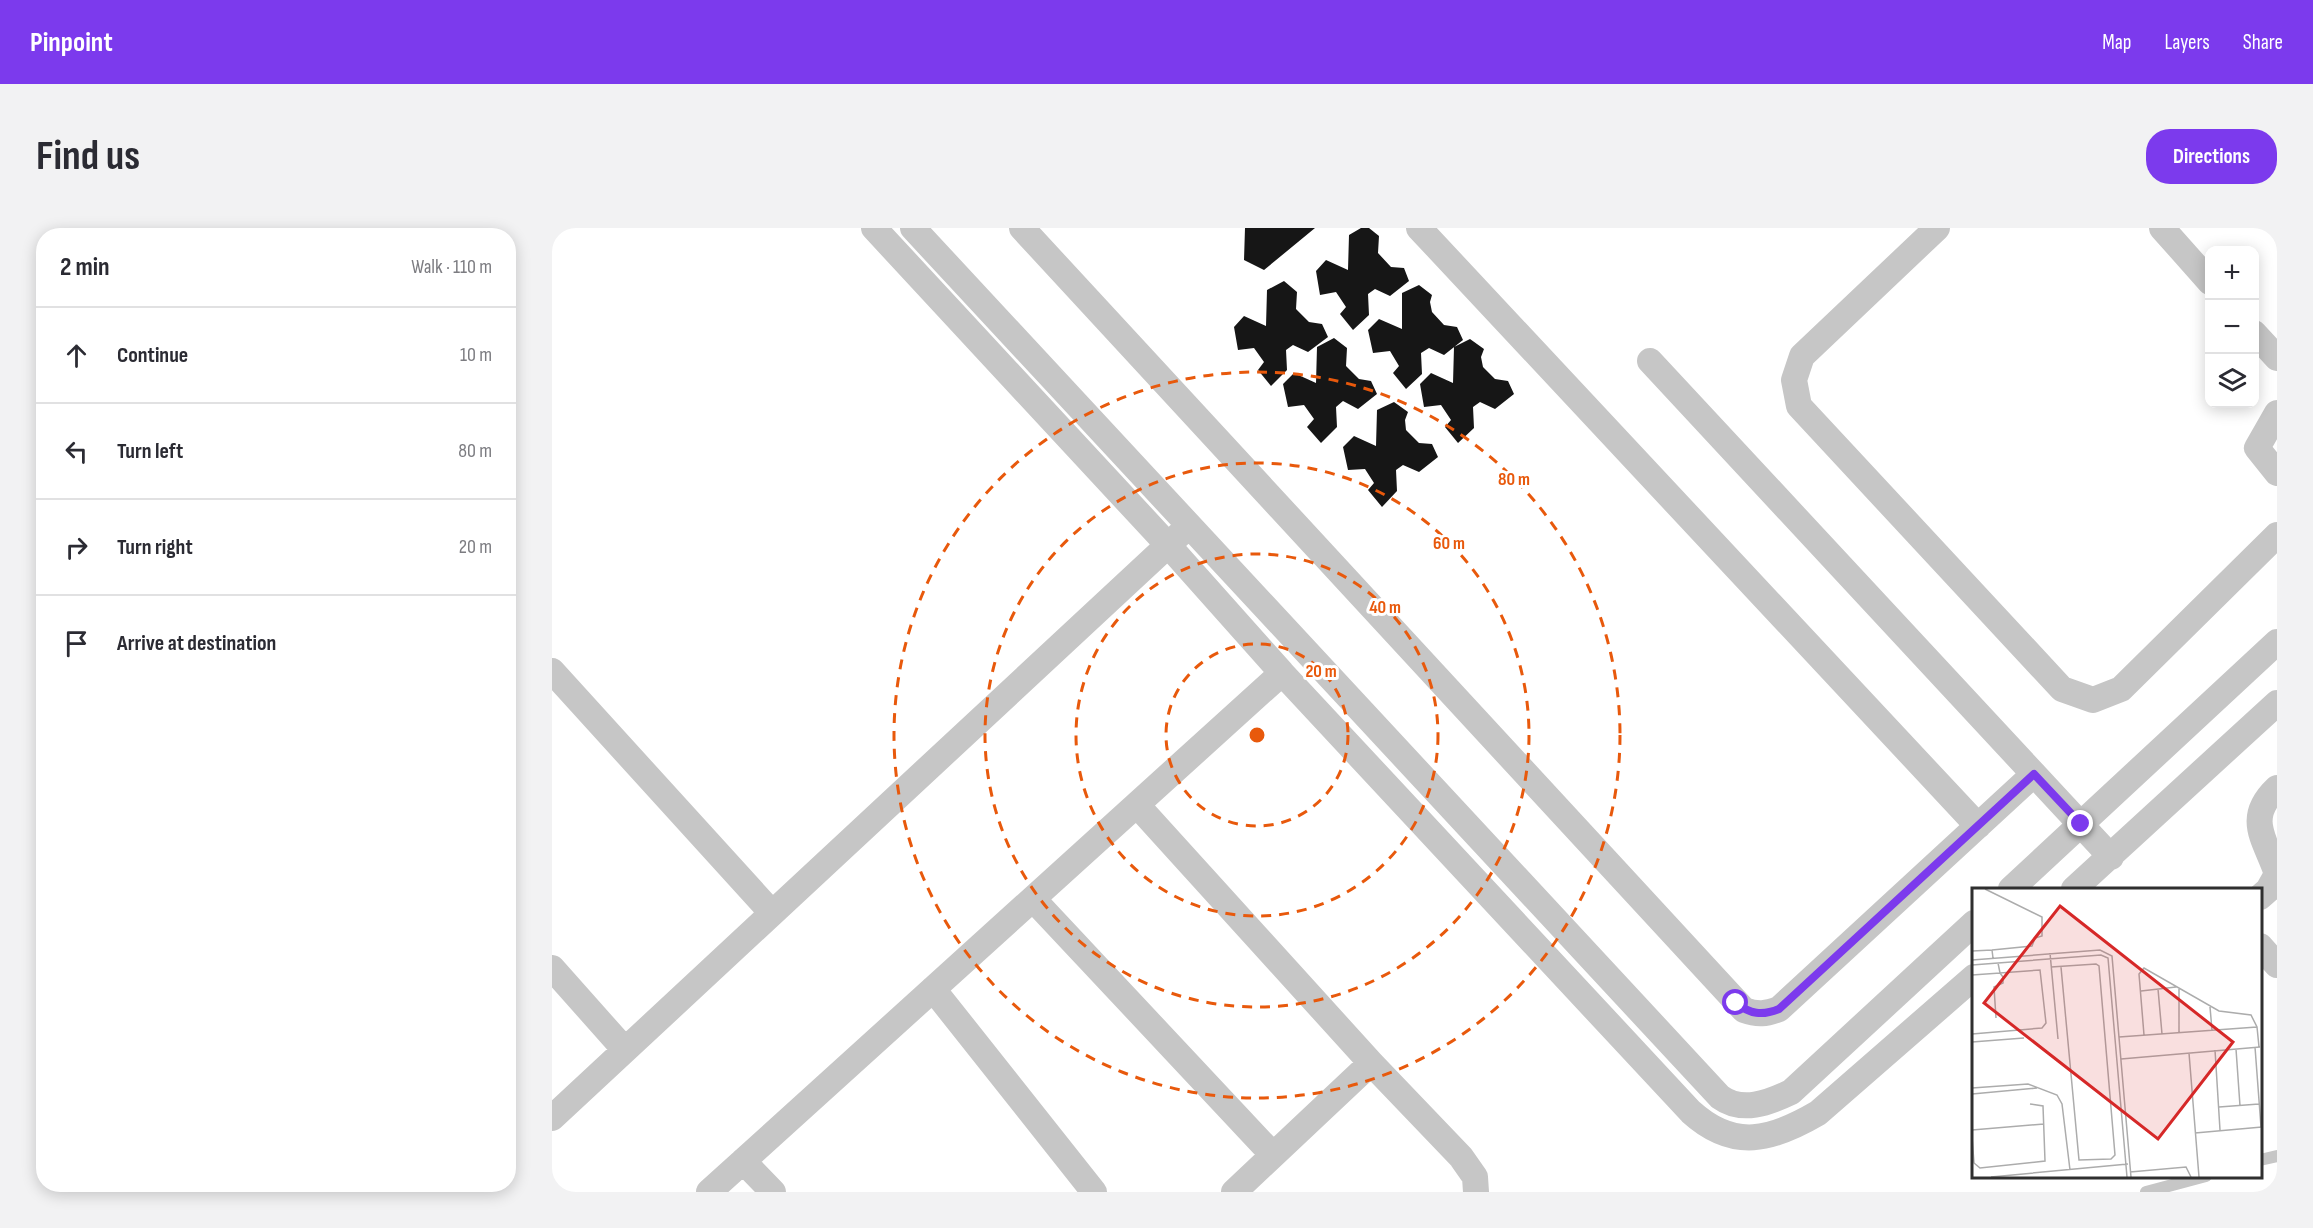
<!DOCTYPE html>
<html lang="en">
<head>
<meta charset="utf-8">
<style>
	:root { --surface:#fff; --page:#f2f2f3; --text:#2b2b33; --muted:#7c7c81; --line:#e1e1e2; --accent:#7c3aed }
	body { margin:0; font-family:"Sofia Sans Condensed",sans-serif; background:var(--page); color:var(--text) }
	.controls { position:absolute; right:18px; top:18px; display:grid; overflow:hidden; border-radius:12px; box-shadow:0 3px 15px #0003 }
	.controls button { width:54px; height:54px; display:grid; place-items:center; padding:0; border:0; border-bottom:2px solid var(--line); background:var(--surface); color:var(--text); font:30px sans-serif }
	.stop { position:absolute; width:18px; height:18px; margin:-14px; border:4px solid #7c3aed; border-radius:50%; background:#fff }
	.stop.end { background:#7c3aed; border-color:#fff; box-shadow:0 2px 6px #0008 }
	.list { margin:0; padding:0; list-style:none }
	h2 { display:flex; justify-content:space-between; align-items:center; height:78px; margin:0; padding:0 24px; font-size:26px }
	h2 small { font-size:20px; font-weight:400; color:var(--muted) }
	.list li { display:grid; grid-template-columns:39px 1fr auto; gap:18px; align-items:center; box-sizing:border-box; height:96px; padding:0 24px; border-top:2px solid var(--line) }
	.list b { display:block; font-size:22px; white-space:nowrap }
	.list em { font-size:20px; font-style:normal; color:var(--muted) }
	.icon { flex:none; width:33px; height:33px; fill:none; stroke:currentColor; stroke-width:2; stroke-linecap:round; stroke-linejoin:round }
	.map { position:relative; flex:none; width:1725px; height:964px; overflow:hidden; border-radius:24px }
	header { display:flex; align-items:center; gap:36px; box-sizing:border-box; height:84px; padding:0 30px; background:var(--accent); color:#fff }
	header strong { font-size:28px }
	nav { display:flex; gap:33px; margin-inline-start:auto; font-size:21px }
	.intro { display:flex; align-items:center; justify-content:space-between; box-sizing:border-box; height:144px; padding:0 36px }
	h1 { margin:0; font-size:42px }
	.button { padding:15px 27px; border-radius:24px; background:var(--accent); color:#fff; font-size:21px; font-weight:700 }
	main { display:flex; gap:36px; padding:0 36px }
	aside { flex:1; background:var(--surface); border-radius:24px; box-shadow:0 3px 15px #0003 }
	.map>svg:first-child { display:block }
</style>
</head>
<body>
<header>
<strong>Pinpoint</strong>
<nav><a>Map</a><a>Layers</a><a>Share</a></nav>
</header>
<div class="intro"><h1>Find us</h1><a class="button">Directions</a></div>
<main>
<aside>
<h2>2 min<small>Walk · 110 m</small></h2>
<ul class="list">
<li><svg class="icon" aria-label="ahead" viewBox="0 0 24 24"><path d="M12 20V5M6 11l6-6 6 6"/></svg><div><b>Continue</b></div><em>10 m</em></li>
<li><svg class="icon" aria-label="left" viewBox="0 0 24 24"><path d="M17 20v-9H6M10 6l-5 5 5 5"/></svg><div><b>Turn left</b></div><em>80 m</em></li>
<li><svg class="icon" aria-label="right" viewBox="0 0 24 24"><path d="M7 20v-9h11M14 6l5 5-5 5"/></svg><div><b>Turn right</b></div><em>20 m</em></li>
<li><svg class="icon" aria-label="arrive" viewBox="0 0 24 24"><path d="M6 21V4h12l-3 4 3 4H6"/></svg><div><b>Arrive at destination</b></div></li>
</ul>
</aside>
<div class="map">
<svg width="1725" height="964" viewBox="0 0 1725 964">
	<rect width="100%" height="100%" fill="#fff"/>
	<path fill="#161616" d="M693 0H763L712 42 692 32Z
		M809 0H817L827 8 826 25 839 39 852 40 857 53 838 68 823 61 816 66 817 87 801 102 788 86 794 79 784 64 768 67 764 43 774 32 796 42 797 7Z
		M732 53 745 64 744 81 757 94 770 96 776 109 756 124 741 117 734 122 735 142 719 158 706 142 712 134 702 120 686 122 682 99 692 88 714 98 715 62Z
		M867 57 880 67 878 74 880 84 892 97 905 99 911 112 892 127 877 120 869 125 870 146 854 161 841 145 847 138 838 123 821 125 816 102 827 91 850 101V65Z
		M782 110 795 120 794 138 807 151 819 153 825 166 806 181 791 173 784 179 785 199 769 215 755 199 762 191 752 177 736 179 731 156 742 145 764 155 765 119Z
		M918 111 932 121 929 129 931 139 943 151 956 153 962 166 943 181 928 174 921 179 922 200 906 215 893 199 899 192 889 177 872 179 868 156 879 145 901 155 902 119Z
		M842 174 856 184 853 192 854 202 867 215 880 216 886 229 867 244 851 237 844 242 845 263 830 279 816 262 822 255 813 241 796 242 791 219 802 208 824 218 825 182Z"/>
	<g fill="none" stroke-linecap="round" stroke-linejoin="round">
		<path stroke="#c6c6c6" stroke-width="12" d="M1708 932 1725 928
			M1594 964 1654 948"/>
		<path stroke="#c6c6c6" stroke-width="26" d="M322 0 616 317 730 445 1139 884C1182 923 1220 912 1266 885L1422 749
			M361 0 1168 869C1190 885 1216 875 1239 864L1422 695
			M470 0 1192 782C1206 787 1214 786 1227 781L1482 546
			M867 0 1426 598
			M1385 0 1250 128 1242 152 1247 178 1510 461 1541 472 1569 461 1725 307
			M1610 0 1658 54
			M1702 105 1725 130
			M1098 133 1559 629
			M1725 185 1705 220 1725 245
			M0 443 220 685
			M585 577 819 835 909 929 923 949 924 964
			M1459 661 1725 414
			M1522 661 1725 475
			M1708 669 1716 662 1725 646C1714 612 1692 591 1725 560
			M481 671 721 927
			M1708 718 1725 737
			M0 740 73 822
			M381 761 542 964
			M0 890 628 306
			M191 933 221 964
			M157 964 730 445
			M682 964 819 835"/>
	</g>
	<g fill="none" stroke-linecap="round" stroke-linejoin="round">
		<path stroke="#7c3aed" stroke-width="8" d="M1184 775C1198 786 1210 788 1227 781L1482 546 1529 596"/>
	</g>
	<g fill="none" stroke="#e8590c" stroke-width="3" stroke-dasharray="10 8">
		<circle cx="705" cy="507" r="91"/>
		<circle cx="705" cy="507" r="181"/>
		<circle cx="705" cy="507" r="272"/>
		<circle cx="705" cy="507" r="363"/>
	</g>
	<g transform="translate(1420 660)">
		<rect width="290" height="290" fill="#fff"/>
		<path fill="none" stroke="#acacac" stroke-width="1.5" d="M13 1 70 29V48L63 50 60 58 20 62M0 63 20 62 21 70M78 65 86 151M0 72 128 62 140 68 159 289M0 77 129 67 136 70 155 289M79 79 124 76 127 78 143 267 139 271 107 272 89 79M0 87 28 85 31 89V95L22 99 24 130M186 101 190 146M207 101V144M169 103 204 99M238 119 240 142M0 146 70 140 74 135 68 82 28 85 26 75M172 147 167 86 172 80 247 123 279 127 285 139 287 159M147 149 285 139M0 154 52 150M283 159 289 239M264 161 268 218M243 162 248 242M217 165 227 289M149 171 288 159M0 200 56 196 85 207 90 216 98 282M0 206 65 200M247 219 287 216M0 242 72 236M223 245 290 239M0 249 2 275 8 280 73 273 71 218 58 216M158 284 214 279 219 289M19 289 156 276"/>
		<path fill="#d62828" fill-opacity="0.15" stroke="#d62828" stroke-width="3" d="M88 18 261 154 186 251 12 115Z"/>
		<rect width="290" height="290" fill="none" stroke="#2f2f2f" stroke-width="3"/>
	</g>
	<circle cx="705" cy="507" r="9" fill="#e8590c" stroke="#fff" stroke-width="3"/>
	<g font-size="18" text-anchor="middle" font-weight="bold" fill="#e8590c" stroke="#fff" stroke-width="6" stroke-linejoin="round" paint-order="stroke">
		<text x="962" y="257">80 m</text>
		<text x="897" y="321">60 m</text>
		<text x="833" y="385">40 m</text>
		<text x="769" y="449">20 m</text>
	</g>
</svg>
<div class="controls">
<button>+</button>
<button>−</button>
<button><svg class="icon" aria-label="layers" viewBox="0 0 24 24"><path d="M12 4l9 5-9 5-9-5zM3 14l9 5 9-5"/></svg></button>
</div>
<div class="stop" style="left:1184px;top:775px"></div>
<div class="stop end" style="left:1529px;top:596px"></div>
</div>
</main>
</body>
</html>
